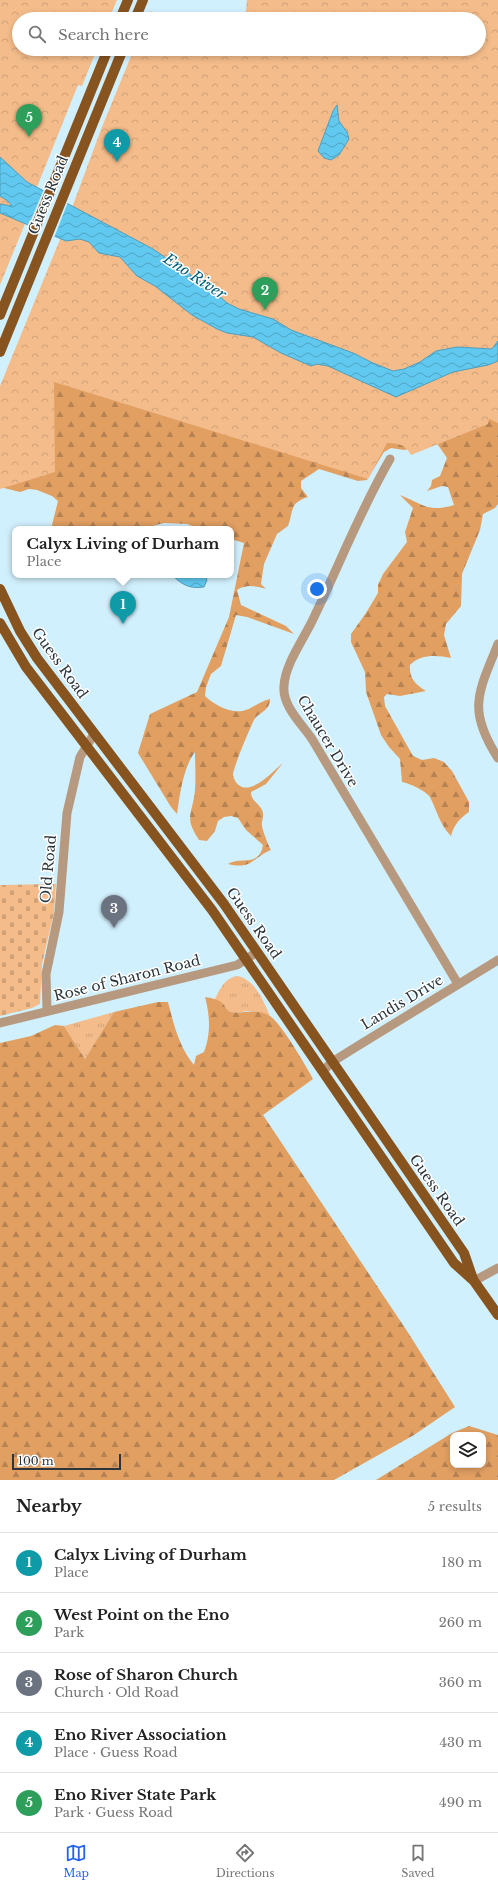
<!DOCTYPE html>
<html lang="en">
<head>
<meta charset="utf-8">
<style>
	:root { --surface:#fff; --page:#f2f2f2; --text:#222; --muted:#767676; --line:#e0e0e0; --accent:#2563eb }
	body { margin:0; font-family:"Libre Baskerville",serif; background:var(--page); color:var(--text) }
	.controls { position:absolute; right:12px; bottom:12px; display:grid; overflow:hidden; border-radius:8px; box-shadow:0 2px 6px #0003 }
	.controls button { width:36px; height:36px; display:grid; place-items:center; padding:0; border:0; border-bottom:1px solid var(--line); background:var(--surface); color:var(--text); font:20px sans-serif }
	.scale { position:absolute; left:12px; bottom:10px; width:109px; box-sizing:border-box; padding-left:4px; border:2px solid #2b363c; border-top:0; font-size:11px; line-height:14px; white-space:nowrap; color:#2b363c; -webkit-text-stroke:3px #fff; paint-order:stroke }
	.you { position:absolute; left:317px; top:589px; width:14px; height:14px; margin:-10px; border:3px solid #fff; border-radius:50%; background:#1a73e8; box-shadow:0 0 0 6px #1a73e833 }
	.badge { display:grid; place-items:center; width:26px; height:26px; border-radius:50%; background:var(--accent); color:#fff; font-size:13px; font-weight:700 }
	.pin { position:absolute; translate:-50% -33px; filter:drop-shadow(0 1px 2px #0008) }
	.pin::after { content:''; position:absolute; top:21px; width:14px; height:12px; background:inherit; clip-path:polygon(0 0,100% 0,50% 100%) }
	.popup { position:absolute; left:12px; top:526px; width:222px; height:52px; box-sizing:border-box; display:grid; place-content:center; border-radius:8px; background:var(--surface); filter:drop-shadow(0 1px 3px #0005); font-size:13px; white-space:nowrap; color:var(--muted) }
	.popup b { font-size:15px; color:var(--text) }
	.popup::after { content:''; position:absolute; left:50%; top:100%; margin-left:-8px; border:8px solid transparent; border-top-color:var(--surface) }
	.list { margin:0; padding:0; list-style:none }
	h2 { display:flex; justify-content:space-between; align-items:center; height:52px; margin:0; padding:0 16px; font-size:17px }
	h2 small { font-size:13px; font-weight:400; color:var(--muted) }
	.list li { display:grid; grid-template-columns:26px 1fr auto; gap:12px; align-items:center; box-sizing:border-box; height:60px; padding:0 16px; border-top:1px solid var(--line) }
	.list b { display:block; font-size:15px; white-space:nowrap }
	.list p { margin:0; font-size:13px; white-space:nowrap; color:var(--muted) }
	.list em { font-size:13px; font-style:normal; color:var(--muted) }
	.icon { flex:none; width:22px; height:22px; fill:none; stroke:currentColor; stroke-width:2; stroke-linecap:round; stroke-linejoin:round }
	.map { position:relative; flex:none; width:498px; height:1480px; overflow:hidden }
	.search { position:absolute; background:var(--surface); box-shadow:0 2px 6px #0003; left:12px; right:12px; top:12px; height:44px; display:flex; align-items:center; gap:10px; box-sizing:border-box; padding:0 14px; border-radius:22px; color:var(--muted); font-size:15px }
	.sheet { height:352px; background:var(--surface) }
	nav { display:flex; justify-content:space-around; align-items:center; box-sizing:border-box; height:56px; border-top:1px solid var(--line); background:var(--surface); font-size:11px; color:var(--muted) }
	nav a { display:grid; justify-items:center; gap:2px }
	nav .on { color:var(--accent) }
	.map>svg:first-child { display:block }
</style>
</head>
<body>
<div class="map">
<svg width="498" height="1480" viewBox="0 0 498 1480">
	<defs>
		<pattern id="grass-tufts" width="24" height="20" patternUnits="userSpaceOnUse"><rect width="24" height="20" fill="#f4bc8a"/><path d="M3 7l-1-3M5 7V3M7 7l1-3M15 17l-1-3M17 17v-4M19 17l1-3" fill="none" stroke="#d1a278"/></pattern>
		<pattern id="forest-firs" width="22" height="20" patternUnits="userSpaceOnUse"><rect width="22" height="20" fill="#e19f62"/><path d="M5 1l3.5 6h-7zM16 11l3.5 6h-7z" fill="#b78252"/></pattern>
		<pattern id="cemetery-stones" width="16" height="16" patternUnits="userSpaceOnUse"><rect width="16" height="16" fill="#f4bc8a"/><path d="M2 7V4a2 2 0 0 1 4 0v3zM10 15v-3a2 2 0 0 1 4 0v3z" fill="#d1a278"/></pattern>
		<pattern id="park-crowns" width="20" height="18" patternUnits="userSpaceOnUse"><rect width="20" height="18" fill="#f4bc8a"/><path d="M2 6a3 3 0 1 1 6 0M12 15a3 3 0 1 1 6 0" fill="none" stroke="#d1a278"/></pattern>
		<pattern id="water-waves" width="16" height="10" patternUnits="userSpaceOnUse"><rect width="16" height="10" fill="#61c9f0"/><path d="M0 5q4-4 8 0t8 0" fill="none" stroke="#50a4c4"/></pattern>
	</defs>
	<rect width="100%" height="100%" fill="#d1f0fd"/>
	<path fill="url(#grass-tufts)" d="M238 976C256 981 263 1000 270 1016 263 1013 256 1011 248 1011 241 1011 236 1015 229 1011 225 1009 221 1002 215 999 220 988 226 977 238 976Z
		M114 1012 85 1059 64 1026Z"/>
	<path fill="url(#forest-firs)" fill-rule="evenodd" d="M498 361V504L495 508 483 514 480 530 462 574 461 606 446 624 444 635 451 658C437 655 420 654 410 665 409 678 415 684 426 691L400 696 387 694 384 697 385 706 413 756 422 760 434 758 444 762 452 771 469 802V812C459 819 454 825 451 836 440 825 437 811 430 797 426 791 409 783 402 782L400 759 389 747 381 735 366 692 365 672 351 642V634L366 613 378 593V585L383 574 407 542 405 532 413 508 400 495C423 504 428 513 454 505L448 487 442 486 427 491 431 486 432 480 440 476 447 458 436 442 404 450 391 448 384 452 367 480 358 481 319 469 301 481V488L308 497C289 503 294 510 288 526L277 534 264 564 261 584 266 589C255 586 247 584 237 590L241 605 286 626 294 634 247 617 236 615 221 666 211 674 206 687 205 696C214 705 233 715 246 710 254 707 261 701 270 699 270 711 259 712 254 720 250 728 233 768 233 775 234 780 237 785 242 787 256 791 273 771 283 763L266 784 251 792C251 801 259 803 262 810 265 816 261 821 262 826 262 829 269 847 271 850 252 858 252 870 228 864 241 856 259 868 263 845L246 830 238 818 231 816 224 817 218 821 215 831 207 841 199 840C183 816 193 814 195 790 196 777 195 764 195 752 183 768 180 794 177 814L171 807 138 753 150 714 197 692 229 617 244 543 231 539V529H201L187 524 164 523 141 529H51L58 501 52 496 37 490 29 489 20 492 0 487V399L10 374Z
		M205 997C211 998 218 999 222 1003 226 1007 226 1010 231 1012 240 1014 248 1010 258 1012 261 1012 267 1014 270 1016 281 1023 306 1066 313 1079L263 1115 407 1331 455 1407 414 1435 334 1480H0V1043L31 1036 55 1025 64 1026 85 1059 114 1012 158 1002H168C174 1025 179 1047 194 1065L196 1056 204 1052C211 1034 210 1016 205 997Z
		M469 1426 498 1435V1480H376L452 1433ZM453 1435H483V1465H453Z"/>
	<path fill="url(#cemetery-stones)" d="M56 884 54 913 42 964 40 1004 32 1008 0 1016V885Z"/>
	<path fill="url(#park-crowns)" d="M0 0H117L109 19H19V49H97L82 86 78 85 37 187 31 209 0 285Z
		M247 0H498V423L489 419 488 424 411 455C405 444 399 444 387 443L368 479 54 382 55 472 0 489V386L61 237 102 127 134 49H226L235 53 238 49H479V19H245Z
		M150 11 166 19H146Z"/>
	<path fill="url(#water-waves)" stroke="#519dba" d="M337 105 339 121 347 132 349 139 339 155 331 160 324 158 318 151 333 111Z
		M0 157 27 182 153 249 213 290 227 303 239 309 273 319 291 330 353 353 373 363 393 371 404 369 420 362 436 351 457 347 492 349 498 341V361L488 365 453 372 396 397 328 366 317 364 311 366 281 353 253 337 227 333 217 329 192 315 155 286 137 276 120 257 99 253 89 242 80 239 66 241 0 213V204L12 206 8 201 0 196Z
		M172 575H205L207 580 204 587C190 589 182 585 172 575Z"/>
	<path fill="#d1f0fd" d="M44 189 68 202 54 238 28 227Z"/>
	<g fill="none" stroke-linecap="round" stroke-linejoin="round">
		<path stroke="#b6997f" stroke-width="9" d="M390 459C361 509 340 563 315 615 306 636 285 663 284 686 282 706 302 724 312 739L458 984
			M498 644C478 693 467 710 498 758
			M47 1011 46 974 59 912 67 813 80 757 94 734
			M0 1023 237 965 257 952
			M323 1071 332 1062 356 1047 498 960
			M474 1281 498 1268"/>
		<path stroke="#875420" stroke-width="10" d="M120 19 128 0
			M135 19 143 0
			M0 315 108 49
			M0 352 123 49
			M0 589 20 631 37 658 224 904 464 1253 473 1279
			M0 623 26 667 212 910 454 1263 474 1281 498 1315"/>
	</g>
	<g text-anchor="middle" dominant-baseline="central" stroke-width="3" stroke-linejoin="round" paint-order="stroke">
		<g font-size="14" fill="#2b363c" stroke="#fff">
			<text transform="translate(48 195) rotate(-68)">Guess Road</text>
			<text transform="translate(60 663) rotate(54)">Guess Road</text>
			<text transform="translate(328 741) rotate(59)">Chaucer Drive</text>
			<text transform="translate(48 869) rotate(-85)">Old Road</text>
			<text transform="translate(254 923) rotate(55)">Guess Road</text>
			<text transform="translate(127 978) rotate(-14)">Rose of Sharon Road</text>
			<text transform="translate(402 1002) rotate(-31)">Landis Drive</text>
			<text transform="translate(437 1190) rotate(55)">Guess Road</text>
		</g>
		<g font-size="15" font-style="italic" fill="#035e79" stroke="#fff">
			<text transform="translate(195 276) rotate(33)">Eno River</text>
		</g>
	</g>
</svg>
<div class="controls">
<button><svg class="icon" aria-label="layers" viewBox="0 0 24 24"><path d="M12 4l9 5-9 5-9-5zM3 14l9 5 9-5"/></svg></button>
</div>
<div class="scale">100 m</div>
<div class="you"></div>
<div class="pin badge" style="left:123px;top:624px;background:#0f9aa8">1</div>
<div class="popup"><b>Calyx Living of Durham</b>Place</div>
<div class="pin badge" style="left:265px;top:310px;background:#2e9e5b">2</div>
<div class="pin badge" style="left:114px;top:928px;background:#6b7280">3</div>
<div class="pin badge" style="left:117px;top:162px;background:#0f9aa8">4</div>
<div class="pin badge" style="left:29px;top:137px;background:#2e9e5b">5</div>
<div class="search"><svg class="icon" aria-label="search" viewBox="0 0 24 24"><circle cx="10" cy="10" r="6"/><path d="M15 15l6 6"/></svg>Search here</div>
</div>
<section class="sheet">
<h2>Nearby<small>5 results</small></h2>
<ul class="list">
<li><span class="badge" style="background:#0f9aa8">1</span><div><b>Calyx Living of Durham</b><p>Place</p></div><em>180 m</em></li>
<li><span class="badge" style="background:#2e9e5b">2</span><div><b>West Point on the Eno</b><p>Park</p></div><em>260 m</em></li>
<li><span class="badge" style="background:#6b7280">3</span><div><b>Rose of Sharon Church</b><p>Church · Old Road</p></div><em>360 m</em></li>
<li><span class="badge" style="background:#0f9aa8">4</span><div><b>Eno River Association</b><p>Place · Guess Road</p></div><em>430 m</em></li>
<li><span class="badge" style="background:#2e9e5b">5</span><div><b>Eno River State Park</b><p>Park · Guess Road</p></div><em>490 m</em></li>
</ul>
</section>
<nav>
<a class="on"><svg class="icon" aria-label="map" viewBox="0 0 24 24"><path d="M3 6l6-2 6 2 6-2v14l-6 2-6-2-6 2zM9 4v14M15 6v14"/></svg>Map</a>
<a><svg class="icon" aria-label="directions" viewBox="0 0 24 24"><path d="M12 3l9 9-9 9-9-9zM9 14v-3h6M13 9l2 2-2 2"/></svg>Directions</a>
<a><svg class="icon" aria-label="saved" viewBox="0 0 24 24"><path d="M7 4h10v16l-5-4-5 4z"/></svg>Saved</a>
</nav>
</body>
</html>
